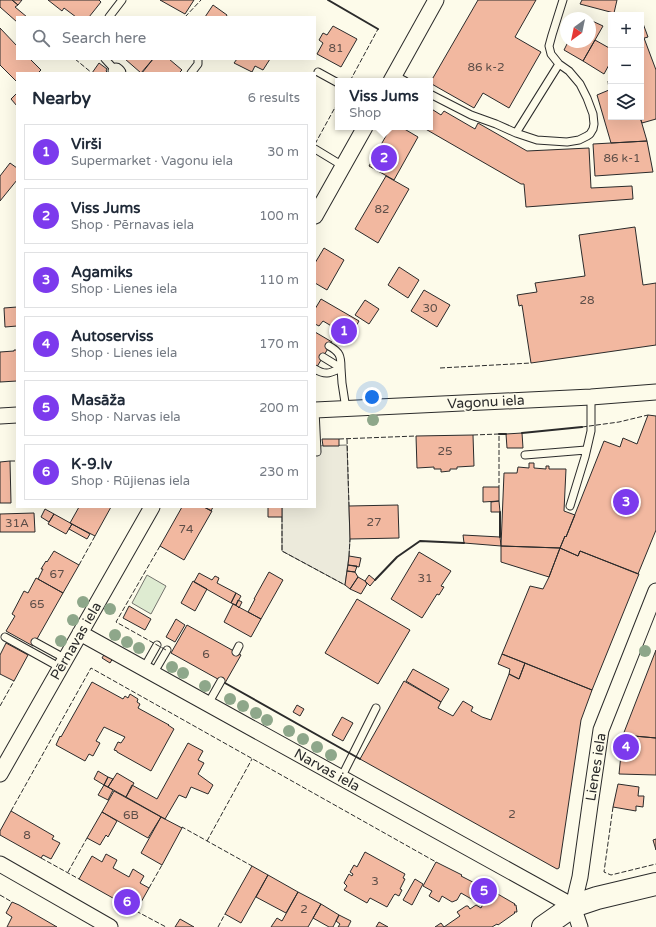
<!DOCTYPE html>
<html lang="en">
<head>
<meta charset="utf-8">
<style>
	:root { --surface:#fff; --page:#f2f2f3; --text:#1f2937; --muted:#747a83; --line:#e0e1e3; --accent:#7c3aed }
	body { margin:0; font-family:"Varela Round",sans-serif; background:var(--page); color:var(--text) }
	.controls { position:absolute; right:12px; top:12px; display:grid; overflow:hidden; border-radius:0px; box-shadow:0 4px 16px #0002 }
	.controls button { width:36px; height:36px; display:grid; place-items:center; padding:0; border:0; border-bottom:1px solid var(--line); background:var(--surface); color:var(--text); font:20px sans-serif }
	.compass { position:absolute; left:560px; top:12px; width:36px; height:36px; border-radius:50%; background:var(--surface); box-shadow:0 4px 16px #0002; rotate:213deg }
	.you { position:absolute; left:372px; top:397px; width:14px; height:14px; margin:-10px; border:3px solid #fff; border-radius:50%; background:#1a73e8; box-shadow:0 0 0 6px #1a73e833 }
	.badge { display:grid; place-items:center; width:26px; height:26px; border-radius:50%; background:var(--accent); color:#fff; font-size:13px; font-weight:700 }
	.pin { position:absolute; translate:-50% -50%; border:2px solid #fff; box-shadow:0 1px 4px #0006 }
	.popup { position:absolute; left:335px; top:78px; width:98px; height:52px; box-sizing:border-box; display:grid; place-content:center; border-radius:0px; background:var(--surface); filter:drop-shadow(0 1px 3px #0005); font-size:13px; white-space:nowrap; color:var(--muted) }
	.popup b { font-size:15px; color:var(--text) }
	.popup::after { content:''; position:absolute; left:50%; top:100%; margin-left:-8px; border:8px solid transparent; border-top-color:var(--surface) }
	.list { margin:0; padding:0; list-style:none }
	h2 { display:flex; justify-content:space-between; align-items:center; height:52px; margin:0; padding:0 16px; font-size:17px }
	h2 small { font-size:13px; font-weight:400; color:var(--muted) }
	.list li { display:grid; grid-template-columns:26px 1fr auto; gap:12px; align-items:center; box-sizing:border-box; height:56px; margin:0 8px 8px; padding:0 8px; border:1px solid var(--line); border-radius:0px }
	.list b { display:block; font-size:15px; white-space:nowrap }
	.list p { margin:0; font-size:13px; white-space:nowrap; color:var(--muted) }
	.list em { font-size:13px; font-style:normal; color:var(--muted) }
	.icon { flex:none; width:22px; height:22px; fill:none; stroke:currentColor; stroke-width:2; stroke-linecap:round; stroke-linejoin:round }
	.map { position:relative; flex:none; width:656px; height:927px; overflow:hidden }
	.search { position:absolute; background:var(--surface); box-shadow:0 4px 16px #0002; left:16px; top:16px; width:300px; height:44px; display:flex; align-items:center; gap:10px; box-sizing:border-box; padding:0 14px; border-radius:0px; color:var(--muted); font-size:15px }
	.panel { position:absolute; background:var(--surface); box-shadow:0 4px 16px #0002; left:16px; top:72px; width:300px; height:436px; border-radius:0px }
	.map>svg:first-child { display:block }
</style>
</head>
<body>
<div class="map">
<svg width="656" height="927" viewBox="0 0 656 927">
	<rect width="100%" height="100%" fill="#fdfbea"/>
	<path fill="#deebd1" stroke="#74746e" d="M147 575 166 586 151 614 132 603Z"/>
	<path fill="#eceadb" stroke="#74746e" d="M347 445 350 539 349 556 345 585 282 551V507H315V446Z"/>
	<path fill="#f2b8a0" stroke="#2b2b2b" d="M0 0H12L18 5 15 7 27 17H17V22L0 7Z
		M12 0H22L18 5Z
		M48 0H99L101 2 89 17H76L64 8 62 11Z
		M160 0H194L185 14Z
		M478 0H536L515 37 541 52 509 108 483 93 474 108 430 83Z
		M582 0H617L614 13 580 4Z
		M213 5 227 15 226 17H205Z
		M641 18 648 37 641 39Z
		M590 20 603 26 583 61 564 50 568 42H590Z
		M333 26 357 39 341 67 317 54 323 43 319 40 323 33 327 35Z
		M0 28 17 46V59H30L41 70 38 73H17V82L0 65Z
		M644 38 656 70V119L642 123 640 117H641V39Z
		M595 40 611 49V61L604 74 583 61Z
		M125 59H153L141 73Z
		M153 59H169L182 70 179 73H142Z
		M237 59H270L263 70 255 66 252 72 234 63Z
		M99 63 107 69 106 71 108 73H92Z
		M611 80V117H640L647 141 611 143 597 95 609 90 608 81Z
		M17 93V106L11 99Z
		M430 108 441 115 444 111 475 129 478 123 527 151 589 148 591 188 632 186 633 199 526 207 524 184H521L422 127H430Z
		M391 127H401L418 137 394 180 369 166Z
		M647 141 653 172 595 176 593 144Z
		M10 163 17 168V180L0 201V176Z
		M386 176 409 189 378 243 355 229Z
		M635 227 643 285 656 283V345L531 363 522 305 519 306 517 295 537 292 535 283 585 276 579 235Z
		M324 248 344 260 327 290 315 283V263Z
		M399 267 419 280 408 298 388 285Z
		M424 290 450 305 437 327 411 311Z
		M321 299 359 321 350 337 323 321 319 326 315 324V309Z
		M365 300 379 309 369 324 355 315Z
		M17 307V326L5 327 4 308Z
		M315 332 332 342 315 370Z
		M14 350H17V381L0 382V352L14 351Z
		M648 415 656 416V530L638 574 580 551 578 556 560 548 565 536 566 537 604 441 620 447 623 438 637 444Z
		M522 433 523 448H507L506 434Z
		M473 435 474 466 457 467V469H450V471L441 472V469H434V467L417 468 416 436Z
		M322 439H339V446H323Z
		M10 461 11 503H0V462Z
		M529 463H534V468L546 469V466H549V469H566L564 511 575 515 566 537 565 536 560 548 501 546 504 473H517L518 467 529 468Z
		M483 487H499V501L483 502Z
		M499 501 500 512H491V502Z
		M398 505 399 538 350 539 349 506Z
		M79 507H111L95 536 70 523Z
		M182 507H204L212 511 184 560 160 546Z
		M204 507H213L211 511Z
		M268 507H282V517H268Z
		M45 509 54 514 49 522 41 517Z
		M34 513 35 532H0V514Z
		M54 514 72 524 66 534 48 524Z
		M72 524 90 534 87 539 69 529Z
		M463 535 500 537 501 546 464 543Z
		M501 546 560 548 549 577 501 562Z
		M560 548 578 556 580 551 639 574 592 690 502 654 530 586 543 589 549 577Z
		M54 551 79 565 63 593 38 579 43 569H41L46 561 47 562Z
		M419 552 451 571 441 586 444 587 439 595 437 594 422 618 391 599Z
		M349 556 361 558 359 567 348 565Z
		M348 565 357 566 355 572 347 571Z
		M347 571 355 572 358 577 350 589 345 585Z
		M269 572 283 580 261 619 248 612 255 599H254Z
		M199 573 212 580 215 576 219 578 217 583 236 593 231 603 194 582Z
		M369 575 375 580 370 586 365 581Z
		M358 577 365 581 367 584 361 594 350 589Z
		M36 578 63 593 33 646 6 631 15 616 12 614 24 591 28 593Z
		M193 581 207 589 195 611 181 603Z
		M236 593 241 596 236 605 231 603Z
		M357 599 410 630 378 684 325 653Z
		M238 600 242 602 239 608 236 605Z
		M233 604 261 619 251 637 224 622Z
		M129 606 151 619 145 630 123 618Z
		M176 619 185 625 175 642 166 637Z
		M187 625 241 655 225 683 171 653Z
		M6 643 28 655 14 681 0 674V655Z
		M656 650V738L623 735Z
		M105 653 113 658 110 663 102 658Z
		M502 654 525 663 519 679 509 674 510 669 498 664Z
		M525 663 592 690 581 720 559 868 557 869 360 759 404 681 441 702 438 708 453 716 463 701 473 707 471 711 482 717 491 720 509 674 519 679Z
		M413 669 449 689 441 702 406 681Z
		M92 682 123 699 125 696 128 698 130 694 138 699 137 702 140 704 138 708 169 725H168L174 729 151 771 117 752V751L114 750 118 742 121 743 125 737 104 727 96 741 100 743 93 756 89 754 85 761 56 745 60 736 61 737Z
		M297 705 304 709 300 716 293 712Z
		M342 717 353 723 343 741 332 735Z
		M623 735 656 738V775L619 774Z
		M188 743 203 751 198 760 204 763 198 774 213 785 208 794 191 787 186 798 179 795 165 819 126 797 132 785 157 799Z
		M98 771 108 777 104 785 94 779Z
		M117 773 134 783 126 797 108 787Z
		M108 777 113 779 108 787 104 785Z
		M618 784 639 787 638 796H644L643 807 636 806V811L613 807Z
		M104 785 113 790 108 800 98 795Z
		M114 791 161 817 148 838 102 812Z
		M11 811 54 836 52 839 60 843 51 859 43 855 41 858 0 835V831Z
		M102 812 117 821 108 837 106 835 100 845 87 838Z
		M161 817 182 828 162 865 141 853Z
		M656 839V850L653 840Z
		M365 852 405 874 403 878 405 879 400 889 402 890 399 896 395 894 394 895 387 907 370 898 367 903 344 890 347 886 344 883 349 874 352 876 353 874 350 872 354 865 357 867Z
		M106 854 117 860 113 868 129 877 133 869 144 876 140 883 149 888 136 911 79 879 92 856 102 862Z
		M436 862 462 875 461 876 496 894V893L515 904 514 905H516L517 912H514L515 913 498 925 497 924 492 927H435L441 923 444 927 460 916 457 912 466 906H468L470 909 476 905 481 908 483 904 477 900 475 901 461 893 457 900 452 902 442 896 439 902 429 896 432 891 423 886Z
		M252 866 268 875 241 923 225 914Z
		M268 875 298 892 286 913 256 897Z
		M415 879 423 884 412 905 403 900Z
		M298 892 321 904 308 927H271L277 918 282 921Z
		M12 902 19 905 57 927H7L12 917 6 913Z
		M321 904 339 915 333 927H329L313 918Z
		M339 915 351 921 348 927H338L340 924 336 921Z
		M180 919 194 927H175Z
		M379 922 388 927H376Z"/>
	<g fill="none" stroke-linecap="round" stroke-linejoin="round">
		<g stroke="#2b2b2b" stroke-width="9">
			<path id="lane" d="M109 17 122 0
				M105 59 116 71
				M318 72 338 83
				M191 73 198 64V59
				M394 75 405 81
				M430 94 471 115 496 124 516 133 537 140 567 142 579 140 587 136 590 134 593 129 594 124 593 114 587 98 580 84 569 71 559 64 551 54 549 46 552 35 563 0
				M516 133 559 64
				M315 149 343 166
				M323 357 341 368 342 383 346 409
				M315 369C326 376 330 373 341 368 341 356 340 352 329 346
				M315 410 317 452
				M525 455 586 450
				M570 506 585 457 591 431V397
				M5 637 61 668
				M35 642 66 659
				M236 652 239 646
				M144 668 157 645
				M153 674 167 650
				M208 704 221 681
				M341 778 376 708"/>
		</g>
		<g stroke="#2b2b2b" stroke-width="17">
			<path id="street" d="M116 71 118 73
				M391 81 436 0
				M315 216 365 127
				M315 410 591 397 656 392
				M0 416 17 415
				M80 633 573 906
				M0 774 152 507
				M0 864 110 927
				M580 927 573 906 580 877 590 805 601 730 656 591"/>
		</g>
		<g stroke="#2b2b2b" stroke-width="24">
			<path id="primary" d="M543 927 573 906 597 898 656 884"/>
		</g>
		<use href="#lane" stroke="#fdfbea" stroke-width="7"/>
		<use href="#street" stroke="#fdfbea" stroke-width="15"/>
		<use href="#primary" stroke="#fdfbea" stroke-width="22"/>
		<path stroke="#2b2b2b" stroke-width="1" stroke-dasharray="5 2" stroke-linecap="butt" d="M185 17 201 0
			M75 59 92 73
			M350 81 378 29
			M315 144 338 102
			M440 368 531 363
			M582 427 619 422 648 415
			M473 435 499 434V487
			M339 439 416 436
			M347 439 349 506
			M10 461H17
			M282 517V551L345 585
			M160 546 116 622 166 650
			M349 556 350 539
			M79 565 95 536
			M0 706 14 681
			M613 807 604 872 611 875 656 864
			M11 811 91 668 436 862
			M182 828V827L252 866
			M207 841 252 759
			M41 858 79 879
			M68 872 87 838
			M149 888 162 865
			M0 895 12 902
			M136 911 166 927
			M218 927 225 914"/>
		<path stroke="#2b2b2b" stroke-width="2" d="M328 0 378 29
			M522 433 582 427
			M499 434H506
			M500 512V537
			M375 580 397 557 420 541 464 543
			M225 683 360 759"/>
	</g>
	<g fill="#8ea78a">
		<circle cx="373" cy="420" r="6"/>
		<circle cx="83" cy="602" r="6"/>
		<circle cx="110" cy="609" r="6"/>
		<circle cx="73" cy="620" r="6"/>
		<circle cx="115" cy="635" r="6"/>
		<circle cx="61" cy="641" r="6"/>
		<circle cx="127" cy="642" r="6"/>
		<circle cx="139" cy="648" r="6"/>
		<circle cx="645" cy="651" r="6"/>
		<circle cx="172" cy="667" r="6"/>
		<circle cx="183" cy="673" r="6"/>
		<circle cx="205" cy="686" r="6"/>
		<circle cx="230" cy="699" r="6"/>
		<circle cx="243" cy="706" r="6"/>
		<circle cx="256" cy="713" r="6"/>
		<circle cx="267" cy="720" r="6"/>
		<circle cx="289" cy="731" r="6"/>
		<circle cx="303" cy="739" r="6"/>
		<circle cx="317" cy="747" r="6"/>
		<circle cx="331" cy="755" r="6"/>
	</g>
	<g text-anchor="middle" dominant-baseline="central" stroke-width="3" stroke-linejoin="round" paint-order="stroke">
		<g font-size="12" fill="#5d4e48">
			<text x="336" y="48">81</text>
			<text x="486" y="67">86 k-2</text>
			<text x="622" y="158">86 k-1</text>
			<text x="382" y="209">82</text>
			<text x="587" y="300">28</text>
			<text x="430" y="308">30</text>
			<text x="445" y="451">25</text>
			<text x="374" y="522">27</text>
			<text x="17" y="523">31A</text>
			<text x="186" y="529">74</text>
			<text x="57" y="574">67</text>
			<text x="425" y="578">31</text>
			<text x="37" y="604">65</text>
			<text x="206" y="654">6</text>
			<text x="512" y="814">2</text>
			<text x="131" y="815">6B</text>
			<text x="27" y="835">8</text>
			<text x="375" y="881">3</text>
			<text x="304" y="909">2</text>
		</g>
		<g font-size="14" fill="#2b2b2b" stroke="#fdfbea">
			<text transform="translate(486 402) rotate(-3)">Vagonu iela</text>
			<text transform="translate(76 641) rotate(-60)">Pērnavas iela</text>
			<text transform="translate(596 767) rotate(-81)">Lienes iela</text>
			<text transform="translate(327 770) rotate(29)">Narvas iela</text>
		</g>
	</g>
</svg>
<div class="controls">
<button>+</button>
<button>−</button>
<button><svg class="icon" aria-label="layers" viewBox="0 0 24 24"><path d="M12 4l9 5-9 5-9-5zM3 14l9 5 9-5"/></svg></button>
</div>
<svg class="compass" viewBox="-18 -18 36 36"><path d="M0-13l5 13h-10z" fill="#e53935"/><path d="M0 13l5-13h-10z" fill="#747a83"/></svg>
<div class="you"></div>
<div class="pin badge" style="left:344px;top:331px">1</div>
<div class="pin badge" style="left:384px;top:158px">2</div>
<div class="popup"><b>Viss Jums</b>Shop</div>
<div class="pin badge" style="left:626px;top:502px">3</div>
<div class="pin badge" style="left:626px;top:747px">4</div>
<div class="pin badge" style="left:484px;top:891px">5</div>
<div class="pin badge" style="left:127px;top:902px">6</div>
<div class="search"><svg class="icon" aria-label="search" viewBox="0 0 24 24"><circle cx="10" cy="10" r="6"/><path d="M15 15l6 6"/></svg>Search here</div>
<section class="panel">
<h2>Nearby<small>6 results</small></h2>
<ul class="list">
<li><span class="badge">1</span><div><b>Virši</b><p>Supermarket · Vagonu iela</p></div><em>30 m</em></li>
<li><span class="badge">2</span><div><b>Viss Jums</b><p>Shop · Pērnavas iela</p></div><em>100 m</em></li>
<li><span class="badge">3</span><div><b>Agamiks</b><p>Shop · Lienes iela</p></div><em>110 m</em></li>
<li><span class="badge">4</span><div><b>Autoserviss</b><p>Shop · Lienes iela</p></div><em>170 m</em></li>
<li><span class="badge">5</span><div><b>Masāža</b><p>Shop · Narvas iela</p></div><em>200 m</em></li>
<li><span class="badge">6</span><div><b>K-9.lv</b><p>Shop · Rūjienas iela</p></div><em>230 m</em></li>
</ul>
</section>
</div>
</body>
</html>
